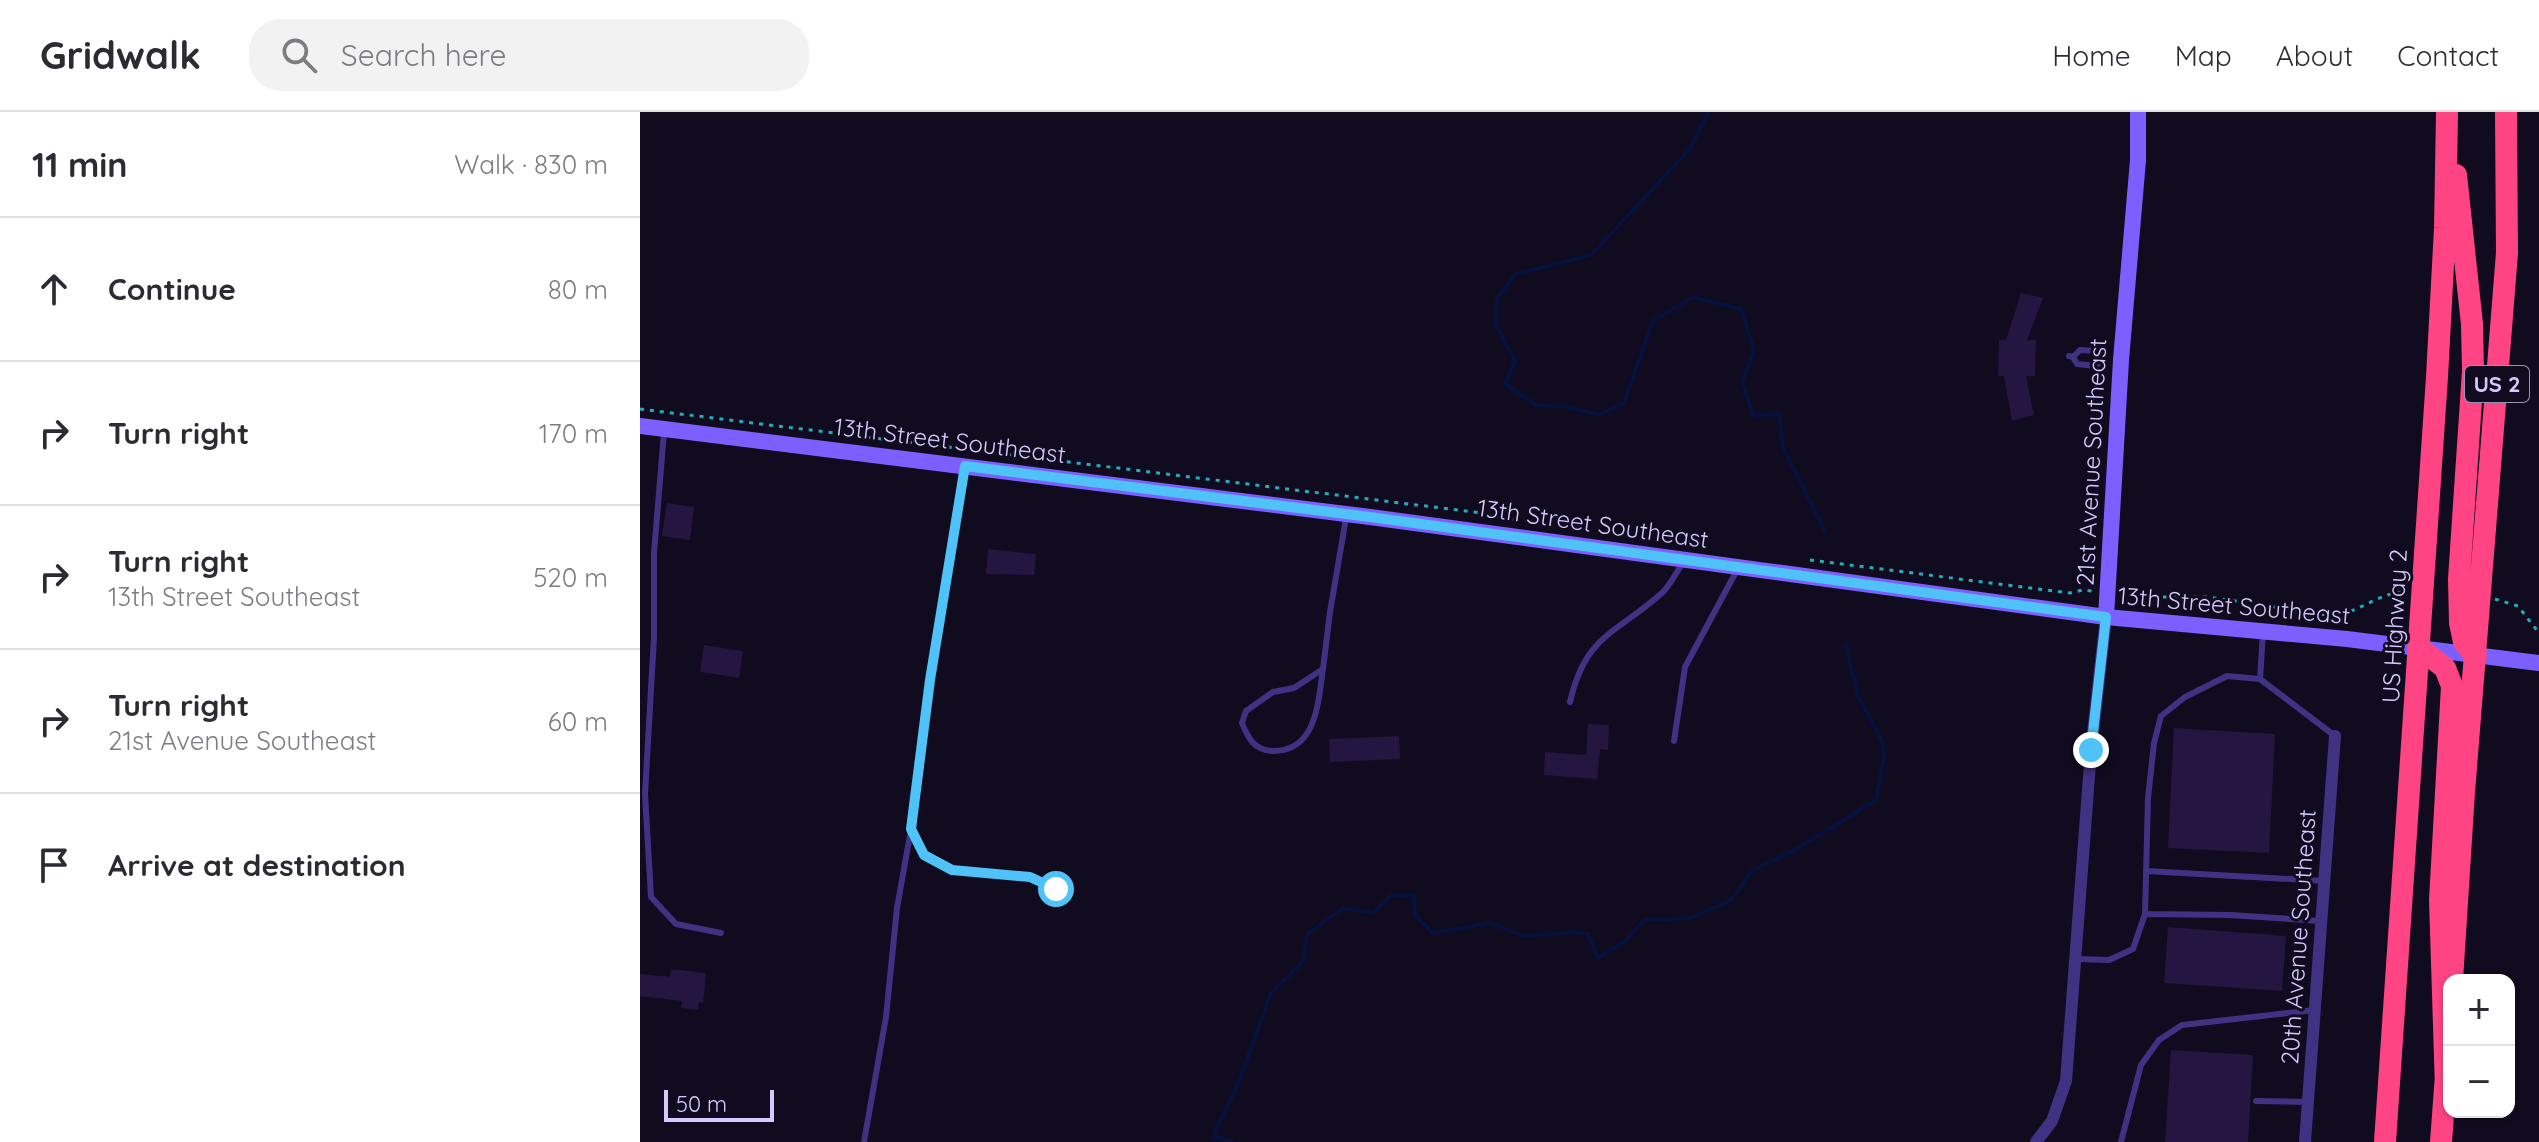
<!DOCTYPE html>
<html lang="en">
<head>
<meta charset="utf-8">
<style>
	:root { --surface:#fff; --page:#f2f2f3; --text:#2b2b33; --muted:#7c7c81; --line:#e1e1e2 }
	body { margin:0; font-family:Quicksand,sans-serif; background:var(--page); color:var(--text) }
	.controls { position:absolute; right:24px; bottom:24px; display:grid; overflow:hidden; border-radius:16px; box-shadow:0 2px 6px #0004 }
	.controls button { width:72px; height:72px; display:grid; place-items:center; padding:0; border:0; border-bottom:2px solid var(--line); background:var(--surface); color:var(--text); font:40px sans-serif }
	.scale { position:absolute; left:24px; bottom:20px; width:110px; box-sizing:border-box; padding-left:8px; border:4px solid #d7c9ff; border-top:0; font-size:22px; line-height:28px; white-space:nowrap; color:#d7c9ff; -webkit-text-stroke:6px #110b1f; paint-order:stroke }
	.stop { position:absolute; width:24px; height:24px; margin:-18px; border:6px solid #4fc3f7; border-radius:50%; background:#fff }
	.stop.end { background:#4fc3f7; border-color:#fff; box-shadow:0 2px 8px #0008 }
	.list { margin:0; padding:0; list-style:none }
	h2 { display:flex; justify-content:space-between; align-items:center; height:104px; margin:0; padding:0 32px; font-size:34px }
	h2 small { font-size:26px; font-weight:400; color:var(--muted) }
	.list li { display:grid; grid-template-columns:52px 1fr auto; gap:24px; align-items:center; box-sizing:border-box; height:144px; padding:0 32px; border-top:2px solid var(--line) }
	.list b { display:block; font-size:30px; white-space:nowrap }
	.list p { margin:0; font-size:26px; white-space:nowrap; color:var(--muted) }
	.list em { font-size:26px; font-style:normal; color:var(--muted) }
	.icon { flex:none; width:44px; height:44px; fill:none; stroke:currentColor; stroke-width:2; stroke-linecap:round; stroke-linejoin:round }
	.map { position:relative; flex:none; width:1899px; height:1030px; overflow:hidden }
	header { display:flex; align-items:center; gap:48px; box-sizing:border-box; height:112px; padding:0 40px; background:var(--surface); border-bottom:2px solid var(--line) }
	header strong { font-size:38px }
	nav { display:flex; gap:44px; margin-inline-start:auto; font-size:28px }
	.search { width:560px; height:72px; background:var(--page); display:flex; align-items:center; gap:20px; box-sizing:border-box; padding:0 28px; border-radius:32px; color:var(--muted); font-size:30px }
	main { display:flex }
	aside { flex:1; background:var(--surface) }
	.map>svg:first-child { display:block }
</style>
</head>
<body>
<header>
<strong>Gridwalk</strong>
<div class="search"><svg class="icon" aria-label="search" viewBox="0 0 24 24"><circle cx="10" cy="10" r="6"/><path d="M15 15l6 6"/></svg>Search here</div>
<nav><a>Home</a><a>Map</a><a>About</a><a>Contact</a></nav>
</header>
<main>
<aside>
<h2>11 min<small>Walk · 830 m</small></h2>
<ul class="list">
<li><svg class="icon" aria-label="ahead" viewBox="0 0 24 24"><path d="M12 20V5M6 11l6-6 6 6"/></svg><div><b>Continue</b></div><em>80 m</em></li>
<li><svg class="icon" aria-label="right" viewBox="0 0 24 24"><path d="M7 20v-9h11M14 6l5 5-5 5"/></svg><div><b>Turn right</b></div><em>170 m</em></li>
<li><svg class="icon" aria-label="right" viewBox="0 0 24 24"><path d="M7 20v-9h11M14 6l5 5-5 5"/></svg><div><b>Turn right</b><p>13th Street Southeast</p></div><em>520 m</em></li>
<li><svg class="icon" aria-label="right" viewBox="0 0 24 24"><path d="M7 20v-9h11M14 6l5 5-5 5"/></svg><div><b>Turn right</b><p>21st Avenue Southeast</p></div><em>60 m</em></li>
<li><svg class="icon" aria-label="arrive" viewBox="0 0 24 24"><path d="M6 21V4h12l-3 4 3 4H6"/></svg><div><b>Arrive at destination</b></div></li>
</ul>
</aside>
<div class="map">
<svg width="1899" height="1030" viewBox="0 0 1899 1030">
	<rect width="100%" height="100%" fill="#110b1f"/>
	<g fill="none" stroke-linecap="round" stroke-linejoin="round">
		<path stroke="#05123e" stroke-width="4" d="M1069 0 1049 38 951 143 876 162 857 186 856 213 875 249 865 272 896 293 924 294 959 303 984 291 1013 209 1053 185 1101 197 1114 238 1102 270 1113 303 1139 302 1143 336 1185 419
			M593 1030 573 1024 598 972 631 881 663 850 667 822 703 796 733 801 752 783H774L775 803 793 821 851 811 884 824 931 820 948 822 958 846 985 829 1004 808 1051 806 1091 788 1113 758 1155 738 1236 688 1244 644 1242 629 1218 584 1206 533"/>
	</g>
	<path fill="#251541" d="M1381 181 1403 186 1387 228H1396L1395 264H1386L1394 303 1372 309 1364 264H1358L1359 228H1366Z
		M27 391 54 395 50 428 22 424Z
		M348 437 396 442 394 463 346 462Z
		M64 533 103 539 99 566 60 560Z
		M948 612 969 613 968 638 960 637 957 667 904 663 905 640 946 643Z
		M1534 616 1635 622 1629 741 1528 736Z
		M759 624 760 647 690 650 689 627Z
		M1528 815 1646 824 1642 879 1524 871Z
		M31 857 66 861 63 891 59 890 58 898 41 896 42 889 0 884V862L30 865Z
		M1531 938 1613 943 1608 1030H1525Z"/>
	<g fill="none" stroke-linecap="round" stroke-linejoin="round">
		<path stroke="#24acb8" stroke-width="3" stroke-dasharray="4 6" stroke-linecap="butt" d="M0 297 858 403 877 408
			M1170 448 1430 481 1443 478 1452 479
			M1483 485H1568L1694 504C1720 500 1738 481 1764 480
			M1855 487 1878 494 1899 521"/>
		<path stroke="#403282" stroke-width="6" d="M1429 244 1433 245 1437 252 1456 254 1463 247 1457 239 1440 238 1433 245
			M24 320 14 441V525L5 682 11 785 36 812 81 821
			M324 357 290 568 271 717 284 743 312 758 390 765 416 777
			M1623 520 1620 567 1587 564 1545 585 1521 604 1514 631 1508 686 1505 802 1590 803 1681 809
			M683 557C678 590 677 640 632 639 614 638 608 626 602 611L606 599 633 580 654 576Z
			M683 557 690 500 706 406
			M1620 567 1695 624
			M930 590C946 521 977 522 1023 480 1031 472 1037 459 1044 449
			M1034 629 1045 555 1097 458
			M1506 759 1684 769
			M1436 847 1469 848 1493 837 1505 802
			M1616 989 1669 990
			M224 1030 246 905 257 796 271 717
			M1481 1030 1501 953 1519 928 1542 913 1675 898"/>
		<path stroke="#403282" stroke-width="12" d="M1396 1030 1412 1009 1426 969 1451 638 1466 505
			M1665 1030 1695 624"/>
		<path stroke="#7b60ff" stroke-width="16" d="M0 314 730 405 1466 505 1707 527 1899 551
			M1466 505 1481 248 1498 48V0"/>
		<path stroke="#ff4483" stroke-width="22" d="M1816 63 1832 212 1833 259 1819 467 1820 511 1824 530 1836 544
			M1779 536 1805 556 1812 574 1800 788 1806 976
			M1812 868 1824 680 1867 141 1866 0
			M1745 1030 1797 265 1805 116 1807 0
			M1801 1030 1806 963"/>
	</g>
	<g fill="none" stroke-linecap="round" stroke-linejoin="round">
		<path stroke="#4fc3f7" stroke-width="10" d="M416 777 390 765 312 758 284 743 271 717 290 568 325 354 730 405 1466 505 1451 638"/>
	</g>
	<g text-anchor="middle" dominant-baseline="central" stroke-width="6" stroke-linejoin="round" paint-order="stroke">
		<rect fill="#110b1f" stroke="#9c90bc" stroke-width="2" x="1825" y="254" width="64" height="36" rx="6"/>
		<g font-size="22" font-weight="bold" fill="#d7c9ff">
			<text x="1857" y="272">US 2</text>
		</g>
		<g font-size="24" fill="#d7c9ff" stroke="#110b1f">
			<text transform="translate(310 328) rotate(7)">13th Street Southeast</text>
			<text transform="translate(1451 350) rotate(-87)">21st Avenue Southeast</text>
			<text transform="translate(953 411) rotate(8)">13th Street Southeast</text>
			<text transform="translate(1594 493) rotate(5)">13th Street Southeast</text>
			<text transform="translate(1754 514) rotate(-87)">US Highway 2</text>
			<text transform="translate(1658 825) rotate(-86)">20th Avenue Southeast</text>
		</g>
	</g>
</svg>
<div class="controls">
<button>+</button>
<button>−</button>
</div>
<div class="scale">50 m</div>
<div class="stop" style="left:416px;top:777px"></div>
<div class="stop end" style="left:1451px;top:638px"></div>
</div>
</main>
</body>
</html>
